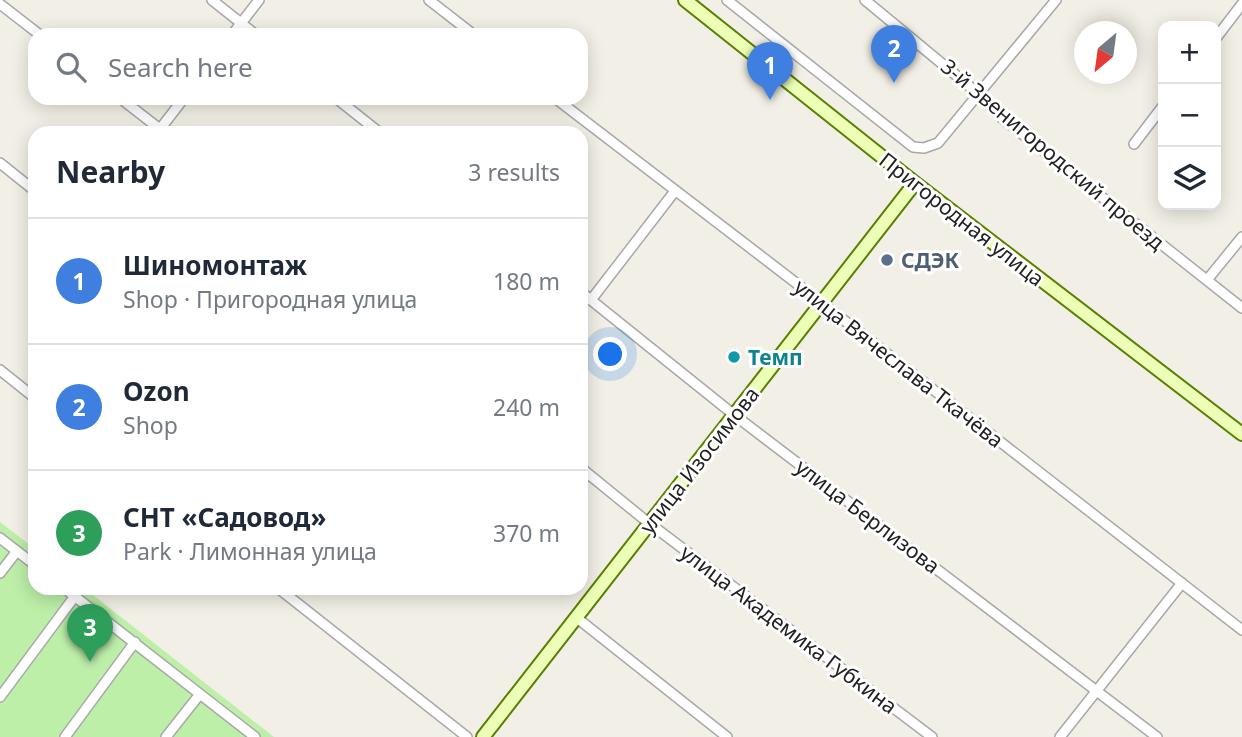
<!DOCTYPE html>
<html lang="en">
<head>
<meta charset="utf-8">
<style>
	:root { --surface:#fff; --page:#f6f6f7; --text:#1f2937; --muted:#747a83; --line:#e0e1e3; --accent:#d12a00 }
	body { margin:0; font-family:"Noto Sans",sans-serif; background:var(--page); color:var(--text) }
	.controls { position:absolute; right:21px; top:21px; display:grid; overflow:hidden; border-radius:14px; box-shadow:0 4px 18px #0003 }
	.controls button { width:63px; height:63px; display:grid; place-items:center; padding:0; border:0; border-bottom:2px solid var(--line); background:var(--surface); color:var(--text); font:35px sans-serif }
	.compass { position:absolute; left:1074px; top:21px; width:63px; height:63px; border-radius:50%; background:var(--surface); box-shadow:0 4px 18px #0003; rotate:209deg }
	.you { position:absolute; left:611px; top:355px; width:24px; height:24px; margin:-18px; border:5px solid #fff; border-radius:50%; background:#1a73e8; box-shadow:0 0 0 10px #1a73e833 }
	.badge { display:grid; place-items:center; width:46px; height:46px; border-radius:50%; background:var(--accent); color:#fff; font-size:23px; font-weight:700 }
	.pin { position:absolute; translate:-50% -58px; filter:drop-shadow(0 2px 4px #0008) }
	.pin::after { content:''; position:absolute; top:37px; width:24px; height:21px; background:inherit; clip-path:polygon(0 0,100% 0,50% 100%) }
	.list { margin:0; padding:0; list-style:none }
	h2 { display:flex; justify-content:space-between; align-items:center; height:91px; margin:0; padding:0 28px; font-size:30px }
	h2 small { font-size:23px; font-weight:400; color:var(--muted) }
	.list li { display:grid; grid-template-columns:46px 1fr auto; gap:21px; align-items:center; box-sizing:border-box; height:126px; padding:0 28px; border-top:2px solid var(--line) }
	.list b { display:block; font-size:26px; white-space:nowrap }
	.list p { margin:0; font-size:23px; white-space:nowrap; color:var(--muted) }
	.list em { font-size:23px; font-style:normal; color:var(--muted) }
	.icon { flex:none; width:38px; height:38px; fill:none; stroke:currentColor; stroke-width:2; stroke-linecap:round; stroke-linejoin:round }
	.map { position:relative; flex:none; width:1242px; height:737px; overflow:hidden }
	.search { position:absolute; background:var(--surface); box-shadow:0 4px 18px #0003; left:28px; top:28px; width:560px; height:77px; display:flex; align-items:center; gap:18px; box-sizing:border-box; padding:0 24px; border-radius:21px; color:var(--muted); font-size:26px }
	.panel { position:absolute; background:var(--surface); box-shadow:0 4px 18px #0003; left:28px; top:126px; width:560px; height:469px; border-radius:21px }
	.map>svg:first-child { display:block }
</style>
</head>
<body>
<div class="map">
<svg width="1242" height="737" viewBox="0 0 1242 737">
	<rect width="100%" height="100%" fill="#f2f0e6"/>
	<path fill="#bdefa9" d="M0 522 35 549V588H84L274 737H0Z"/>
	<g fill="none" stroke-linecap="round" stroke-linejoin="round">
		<g stroke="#a8a8a8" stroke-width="12">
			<path id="street" d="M212 0 256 35
				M429 0 474 35
				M727 0 913 147 924 148 938 143 1056 0
				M865 0 980 95 1002 118 1242 308
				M0 4 40 35
				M232 35 259 0
				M1216 38 1242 4
				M120 98 165 133
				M336 98 380 133
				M555 98 813 296 1242 630
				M157 133 184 98
				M1134 144 1163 106
				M0 163 35 191
				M1207 280 1242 237
				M581 292 733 414 1157 737
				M591 300 675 191
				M0 370 35 398
				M581 468 645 520 932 737
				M0 538 35 565
				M0 573 17 551
				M64 588 255 737
				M278 588 467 737
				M577 618 727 737
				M0 697 75 596
				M65 737 135 642
				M166 737 200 694
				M1060 737 1182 583"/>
		</g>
		<g stroke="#587f00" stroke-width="16">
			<path id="secondary" d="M685 0 915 183 1242 434
				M483 737 915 183"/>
		</g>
		<use href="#street" stroke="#fff" stroke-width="9"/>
		<use href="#secondary" stroke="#edffb7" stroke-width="12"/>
	</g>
	<circle fill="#5c6f8a" stroke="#fff" stroke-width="2.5" cx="887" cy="260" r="7"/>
	<circle fill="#0f9aa8" stroke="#fff" stroke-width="2.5" cx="734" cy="357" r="7"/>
	<g text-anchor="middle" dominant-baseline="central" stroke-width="6" stroke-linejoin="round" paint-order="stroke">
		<g font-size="21" fill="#212121" stroke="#fff">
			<text transform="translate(1053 154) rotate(40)">3-й Звенигородский проезд</text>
			<text transform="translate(962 219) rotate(38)">Пригородная улица</text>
			<text transform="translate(899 363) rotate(38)">улица Вячеслава Ткачёва</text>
			<text transform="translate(699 460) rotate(-52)">улица Изосимова</text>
			<text transform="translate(868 516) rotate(37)">улица Берлизова</text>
			<text transform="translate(789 629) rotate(37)">улица Академика Губкина</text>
		</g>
		<g font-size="21" font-weight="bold" fill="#4e5e75" stroke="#fff" text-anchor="start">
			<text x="901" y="260">СДЭК</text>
		</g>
		<g font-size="21" font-weight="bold" fill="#0d838f" stroke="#fff" text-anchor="start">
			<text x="748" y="357">Темп</text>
		</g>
	</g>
</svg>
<div class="controls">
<button>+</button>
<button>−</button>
<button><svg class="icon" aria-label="layers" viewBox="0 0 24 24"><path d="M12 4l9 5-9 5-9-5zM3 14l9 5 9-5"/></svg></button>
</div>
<svg class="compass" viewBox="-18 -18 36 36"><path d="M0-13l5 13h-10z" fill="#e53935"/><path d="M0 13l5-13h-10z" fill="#747a83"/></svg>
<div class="you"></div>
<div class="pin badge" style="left:770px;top:100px;background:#3f7fe0">1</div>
<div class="pin badge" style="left:894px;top:83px;background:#3f7fe0">2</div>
<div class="pin badge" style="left:90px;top:662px;background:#2e9e5b">3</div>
<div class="search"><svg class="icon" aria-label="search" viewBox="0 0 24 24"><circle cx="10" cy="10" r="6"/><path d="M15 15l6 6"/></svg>Search here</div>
<section class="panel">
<h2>Nearby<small>3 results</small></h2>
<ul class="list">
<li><span class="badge" style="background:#3f7fe0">1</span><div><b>Шиномонтаж</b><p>Shop · Пригородная улица</p></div><em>180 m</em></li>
<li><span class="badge" style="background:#3f7fe0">2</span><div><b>Ozon</b><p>Shop</p></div><em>240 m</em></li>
<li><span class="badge" style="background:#2e9e5b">3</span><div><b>СНТ «Садовод»</b><p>Park · Лимонная улица</p></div><em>370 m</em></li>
</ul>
</section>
</div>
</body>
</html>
